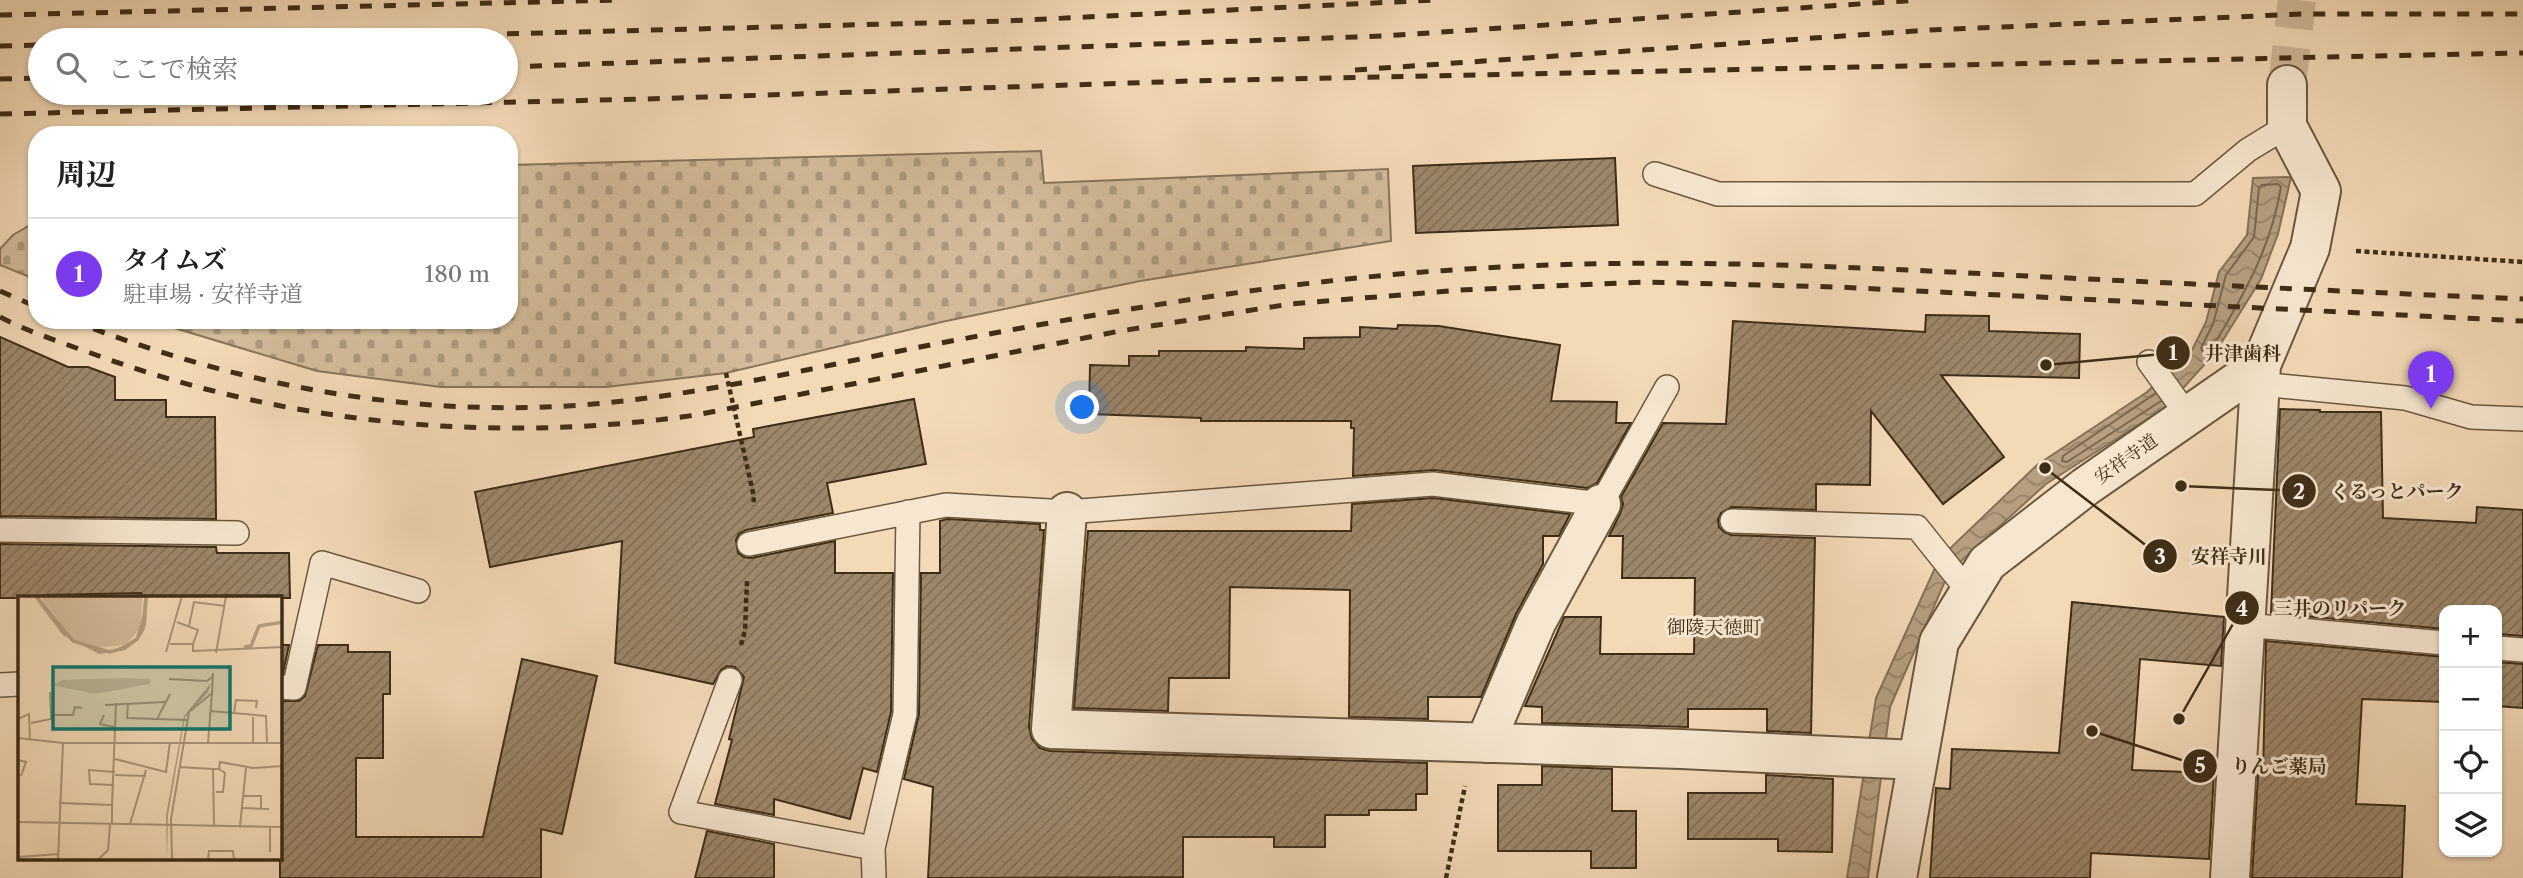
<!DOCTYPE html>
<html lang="ja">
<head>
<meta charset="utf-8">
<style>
	:root { --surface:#fff; --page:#f6f6f6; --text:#222; --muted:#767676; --line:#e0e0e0; --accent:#7c3aed }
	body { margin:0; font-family:"Libre Caslon Text","Noto Serif JP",serif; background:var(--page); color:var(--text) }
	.controls { position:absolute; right:21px; bottom:21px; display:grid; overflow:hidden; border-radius:14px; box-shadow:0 2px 5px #0004 }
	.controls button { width:63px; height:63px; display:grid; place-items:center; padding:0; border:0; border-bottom:2px solid var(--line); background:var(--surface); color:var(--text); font:35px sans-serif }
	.you { position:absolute; left:1083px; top:408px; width:24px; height:24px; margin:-18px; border:5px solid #fff; border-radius:50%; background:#1a73e8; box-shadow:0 0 0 10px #1a73e833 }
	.badge { display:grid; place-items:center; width:46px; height:46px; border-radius:50%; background:var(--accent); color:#fff; font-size:23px; font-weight:700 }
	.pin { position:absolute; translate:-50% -58px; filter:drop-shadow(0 2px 4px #0008) }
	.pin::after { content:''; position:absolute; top:37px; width:24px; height:21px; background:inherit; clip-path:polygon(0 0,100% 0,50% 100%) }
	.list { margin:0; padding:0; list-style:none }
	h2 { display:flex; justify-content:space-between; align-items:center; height:91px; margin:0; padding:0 28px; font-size:30px }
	h2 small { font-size:23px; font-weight:400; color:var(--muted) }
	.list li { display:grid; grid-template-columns:46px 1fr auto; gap:21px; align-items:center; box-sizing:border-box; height:112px; padding:0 28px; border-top:2px solid var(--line) }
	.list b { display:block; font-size:26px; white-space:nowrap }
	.list p { margin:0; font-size:23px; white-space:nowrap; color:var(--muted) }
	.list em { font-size:23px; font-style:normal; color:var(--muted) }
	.icon { flex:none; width:38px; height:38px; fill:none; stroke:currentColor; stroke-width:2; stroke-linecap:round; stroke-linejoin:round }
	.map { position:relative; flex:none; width:2523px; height:878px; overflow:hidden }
	.search { position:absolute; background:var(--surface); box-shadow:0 2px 5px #0004; left:28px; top:28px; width:490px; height:77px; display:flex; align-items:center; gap:18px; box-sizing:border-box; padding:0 24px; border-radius:38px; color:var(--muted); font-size:26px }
	.panel { position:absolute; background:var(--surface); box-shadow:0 2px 5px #0004; left:28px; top:126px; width:490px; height:203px; border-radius:28px }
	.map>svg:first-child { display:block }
</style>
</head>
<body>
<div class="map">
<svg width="2523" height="878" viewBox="0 0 2523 878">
	<defs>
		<pattern id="cemetery-stones" width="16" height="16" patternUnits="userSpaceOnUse" patternTransform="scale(1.75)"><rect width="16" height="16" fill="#d4bd9c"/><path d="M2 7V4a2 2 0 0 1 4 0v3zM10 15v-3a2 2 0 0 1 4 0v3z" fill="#ad9a7e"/></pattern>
		<pattern id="water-waves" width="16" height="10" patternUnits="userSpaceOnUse" patternTransform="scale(1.75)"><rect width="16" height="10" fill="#b59f80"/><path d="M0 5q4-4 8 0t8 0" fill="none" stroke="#958268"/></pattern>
		<pattern id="building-hatch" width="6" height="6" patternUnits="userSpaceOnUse" patternTransform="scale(1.75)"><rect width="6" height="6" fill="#9c876a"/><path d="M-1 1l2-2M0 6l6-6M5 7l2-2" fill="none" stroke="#816f56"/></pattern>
	</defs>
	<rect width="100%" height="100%" fill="#f3dab7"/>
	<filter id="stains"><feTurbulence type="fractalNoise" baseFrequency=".00286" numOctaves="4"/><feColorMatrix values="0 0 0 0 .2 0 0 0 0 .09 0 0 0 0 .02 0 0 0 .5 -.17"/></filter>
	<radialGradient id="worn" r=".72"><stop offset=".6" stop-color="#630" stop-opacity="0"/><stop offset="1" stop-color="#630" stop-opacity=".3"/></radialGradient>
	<path fill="url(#cemetery-stones)" stroke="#897559" stroke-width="2" d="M1041 151 1044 183 1388 169 1391 241 1140 281 946 321 726 373 606 387H441L317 371 148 320H509V165Z
		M37 221V280L0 265V249L13 235Z"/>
	<path fill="url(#water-waves)" stroke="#857156" stroke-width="2" d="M2291 177 2278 234 2261 279 2215 353 2166 407 2046 484 1949 572 1890 707 1868 878H1847L1876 698 1939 559 2037 465 2147 392 2192 350 2206 322 2219 272 2247 235 2253 178Z"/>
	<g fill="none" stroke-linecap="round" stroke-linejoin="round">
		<path stroke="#7a664b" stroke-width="2" d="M2262 185 2278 184 2281 187C2272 238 2255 274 2229 319 2223 329 2214 348 2203 352L2201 348 2213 324 2226 275 2254 237 2259 188Z
			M2156 393 2063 456 2062 461 2067 462 2161 401"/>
	</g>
	<path fill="url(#building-hatch)" stroke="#3e2d16" stroke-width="2" d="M1615 158 1618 225 1416 233 1413 166Z
		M1926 315 1989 316V331L2080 334 2079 378 1941 375 2004 457 1943 504 1871 411 1870 485 1816 484V510L1732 507 1721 513 1718 520 1719 527 1724 532 1731 535 1815 538 1811 733 1767 731V709H1688V727L1542 723V707L1525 706 1564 617H1601L1600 654H1694L1695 578H1622L1623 536H1609L1620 514 1623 504 1621 497 1663 423 1726 424 1733 321 1925 332Z
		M1398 325 1439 326 1560 345 1551 401 1617 402 1616 423H1631L1597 483 1587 488 1434 470 1353 476 1354 428H1351V421H1201V418L1089 414 1090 365 1129 366V356H1159V351H1246V347L1304 349V338L1360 337V327L1397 329Z
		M0 337 68 367H88L115 377V400H166V417H215L216 519 0 516Z
		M914 399 926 464 827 483 833 513 746 530 739 534 736 540 738 553 744 557 751 558 835 541V573H893L891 712 877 772 863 768 850 819 774 799V815L715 804 732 740 729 739 744 677 735 667 727 666 721 670 713 684 615 663 622 541 490 567 475 492 754 437 753 429Z
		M2280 409 2320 410V412H2381L2383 518 2476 523 2477 507 2523 510V636L2497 634V610H2444V629L2271 613Z
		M1433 498 1570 514 1559 536H1543V564L1516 614 1481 697H1428V719L1349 717 1350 590 1230 587 1229 678H1169L1168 711 1074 708 1088 531H1351L1352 504Z
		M947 519 1040 524V530H1044L1029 727 1032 739 1040 748 1050 751 1427 763V794H1416V810H1369V815H1325V847H1274V837H1183V877L928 878 933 787 904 779 919 714 921 573H940V521Z
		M0 544 216 547 217 553H289L290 598H141V593L43 595V598H0Z
		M2072 602 2224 617 2221 666 2140 659 2132 770 2214 773 2209 859 2091 853 2090 878H1930L1936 788 1950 789 1952 749 2059 753Z
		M2266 641 2444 657V702L2362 699 2356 804 2405 806 2402 878H2252L2258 775H2263Z
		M280 645H289L283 673H280Z
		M318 645H348V652H390V694H383V758H356V837H483L522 659 597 676 562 834 541 829V878H280V701H299L305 696Z
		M2497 662 2523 664V708L2497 706Z
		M1542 766 1612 769V811H1636V868H1591V851H1498V785H1542Z
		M1766 775 1833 779 1832 852 1778 851V839H1688V793H1766Z
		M707 831 774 844V878H695Z"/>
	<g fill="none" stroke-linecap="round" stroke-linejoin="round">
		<path stroke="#cfb797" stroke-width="38" stroke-dasharray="38 19" stroke-linecap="butt" d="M2287 85 2297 0"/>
		<g stroke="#6b583e" stroke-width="26">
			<path id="service" d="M1655 174 1718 194H2195L2248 150 2287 126
				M2149 362 2188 416
				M2260 384 2405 398 2471 417 2523 419
				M1732 521 1917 527 1969 592
				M0 530 237 533
				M749 544 946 505 1067 512 1433 484 1601 504 1667 387
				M2245 625 2444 643
				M2497 648 2523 650
				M730 680 681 812 873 848
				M0 685 19 684
				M280 687 294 688 322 563 418 591
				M874 878 873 848 905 714 908 512"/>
		</g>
		<g stroke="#6b583e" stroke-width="42">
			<path id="minor" d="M1067 512 1051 729 1681 749 1916 760
				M1485 743 1536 623 1601 504
				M1897 878 1939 642 1987 563 2085 487 2261 365 2310 248 2321 191 2287 126V85
				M2230 878 2261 365"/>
		</g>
		<path stroke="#3e2d16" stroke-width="4.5" stroke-dasharray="5 3.5" stroke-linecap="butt" d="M2356 251 2523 262
			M726 373 754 497 753 506
			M741 645 745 631 747 580
			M1446 878 1465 786"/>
		<use href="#service" stroke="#f7e7d0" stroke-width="23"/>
		<use href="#minor" stroke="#f7e7d0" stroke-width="38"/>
		<path stroke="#3e2d16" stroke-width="5" stroke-dasharray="12 12" stroke-linecap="butt" d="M0 15 619 0
			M267 40 1005 21 1435 0
			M0 46 40 45
			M506 67 1383 36 1918 0
			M1355 70 1930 30 2303 14H2523
			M0 79 40 78
			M0 114 646 99 1191 81 2523 53
			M0 291 37 307
			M0 317C31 333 66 344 99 356 290 425 495 444 696 415L1120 331 1290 304 1461 290 1644 282 1837 287 2523 321
			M71 320C233 384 408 418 582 405 698 396 811 368 925 346 1104 312 1285 280 1467 269 1653 257 1840 266 2026 276 2192 284 2357 292 2523 299"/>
	</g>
	<g text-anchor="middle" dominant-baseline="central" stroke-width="6" stroke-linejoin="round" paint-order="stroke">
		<g font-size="18" fill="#3e2d16" stroke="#f7e7d0">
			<text transform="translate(2126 459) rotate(-35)">安祥寺道</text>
		</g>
		<g font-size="19" fill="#3e2d16" stroke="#f7e7d0">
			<text x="1714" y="627">御陵天徳町</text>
		</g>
	</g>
	<g transform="translate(18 596)">
		<rect width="264" height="264" fill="#f3dab7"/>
		<path d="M22 0H125L122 33 107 49 75 52 54 43Z" fill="#d4bd9c"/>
		<path d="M108 82 132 83V88L77 98 34 89 44 84Z" fill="#d4bd9c"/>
		<path d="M15 0 51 41 74 53 97 54 118 42 130 0 128 29 120 44 107 54 81 58 45 39ZM193 87 190 96 167 121 150 219 149 264 148 219 166 120Z" fill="#b59f80"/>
		<path fill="none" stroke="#b59f80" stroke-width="3.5" d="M18 0 55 45 91 56 107 52 119 43 125 33 128 0M226 51 233 50 241 30 265 26"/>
		<path fill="none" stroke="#ab9577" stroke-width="2" d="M159 26 180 34 175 48M171 30 176 6 207 10M152 48H175V55L265 51M148 56 164 0M198 57 208 0M151 83 189 85 195 80M32 96 33 119M110 107 109 122 169 124M87 109 147 106M192 115 248 120 249 147M216 117 218 104 239 105 238 112M86 119 82 128 96 131M0 123 11 118 12 144M139 123 152 98M13 127 33 123V119H55L57 111 64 112M0 142 45 147H265M190 147 194 97M235 148V121M97 163 148 176 152 146M0 164 8 166 3 180M161 171 195 173M97 179 128 180M96 189 72 188 71 174 97 176M198 196H205L207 177 201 173M225 200H243V212M41 207 94 209V228M94 209 98 107M224 212 251 213M0 226 265 231M112 228 128 174M196 230 195 173H201L202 166 235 172 265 170M222 230 228 172M252 231V256M0 261 41 258M40 264 45 147M80 264 90 254 92 228M154 264 153 223 171 116 194 97 195 77M190 264 191 255H215L216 264"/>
		<path fill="#0f766e" fill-opacity="0.15" stroke="#0f766e" stroke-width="3.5" d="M35 71H212V133H35Z"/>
		<rect width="264" height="264" fill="none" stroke="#3e2d16" stroke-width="3.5"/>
	</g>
	<path fill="none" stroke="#3e2d16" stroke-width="2.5" d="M2046 365L2173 353M2181 486L2299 491M2045 468L2160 556M2179 719L2242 608M2092 731L2200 766"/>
	<g fill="#3e2d16" stroke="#f7e7d0" stroke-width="2.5">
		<circle cx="2046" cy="365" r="7"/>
		<circle cx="2181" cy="486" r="7"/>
		<circle cx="2045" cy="468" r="7"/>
		<circle cx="2179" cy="719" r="7"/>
		<circle cx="2092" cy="731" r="7"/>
		<circle cx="2173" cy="353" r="18"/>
		<circle cx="2299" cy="491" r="18"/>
		<circle cx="2160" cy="556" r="18"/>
		<circle cx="2242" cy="608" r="18"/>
		<circle cx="2200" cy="766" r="18"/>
	</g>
	<g font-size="21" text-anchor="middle" font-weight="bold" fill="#fff">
		<text x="2173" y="360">1</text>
		<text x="2299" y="499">2</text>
		<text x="2160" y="564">3</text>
		<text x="2242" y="616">4</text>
		<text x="2200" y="773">5</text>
	</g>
	<g font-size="19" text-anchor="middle" font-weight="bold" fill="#3e2d16" stroke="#f7e7d0" stroke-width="6" stroke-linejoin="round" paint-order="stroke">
		<text x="2243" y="360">井津歯科</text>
		<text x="2397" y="498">くるっとパーク</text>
		<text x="2229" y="563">安祥寺川</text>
		<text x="2340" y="615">三井のリパーク</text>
		<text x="2279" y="773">りんご薬局</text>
	</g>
	<rect width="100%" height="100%" filter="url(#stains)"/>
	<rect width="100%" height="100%" fill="url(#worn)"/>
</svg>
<div class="controls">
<button>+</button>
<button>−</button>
<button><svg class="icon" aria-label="locate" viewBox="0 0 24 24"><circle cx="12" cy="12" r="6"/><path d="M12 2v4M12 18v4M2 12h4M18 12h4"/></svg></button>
<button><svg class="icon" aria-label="layers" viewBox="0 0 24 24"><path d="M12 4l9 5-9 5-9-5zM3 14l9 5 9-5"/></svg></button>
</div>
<div class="you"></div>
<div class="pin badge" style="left:2431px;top:409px">1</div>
<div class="search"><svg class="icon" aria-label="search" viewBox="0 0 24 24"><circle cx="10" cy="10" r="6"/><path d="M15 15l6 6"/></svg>ここで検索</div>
<section class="panel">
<h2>周辺<small></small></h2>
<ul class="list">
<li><span class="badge">1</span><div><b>タイムズ</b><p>駐車場 · 安祥寺道</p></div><em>180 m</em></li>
</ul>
</section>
</div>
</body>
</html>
